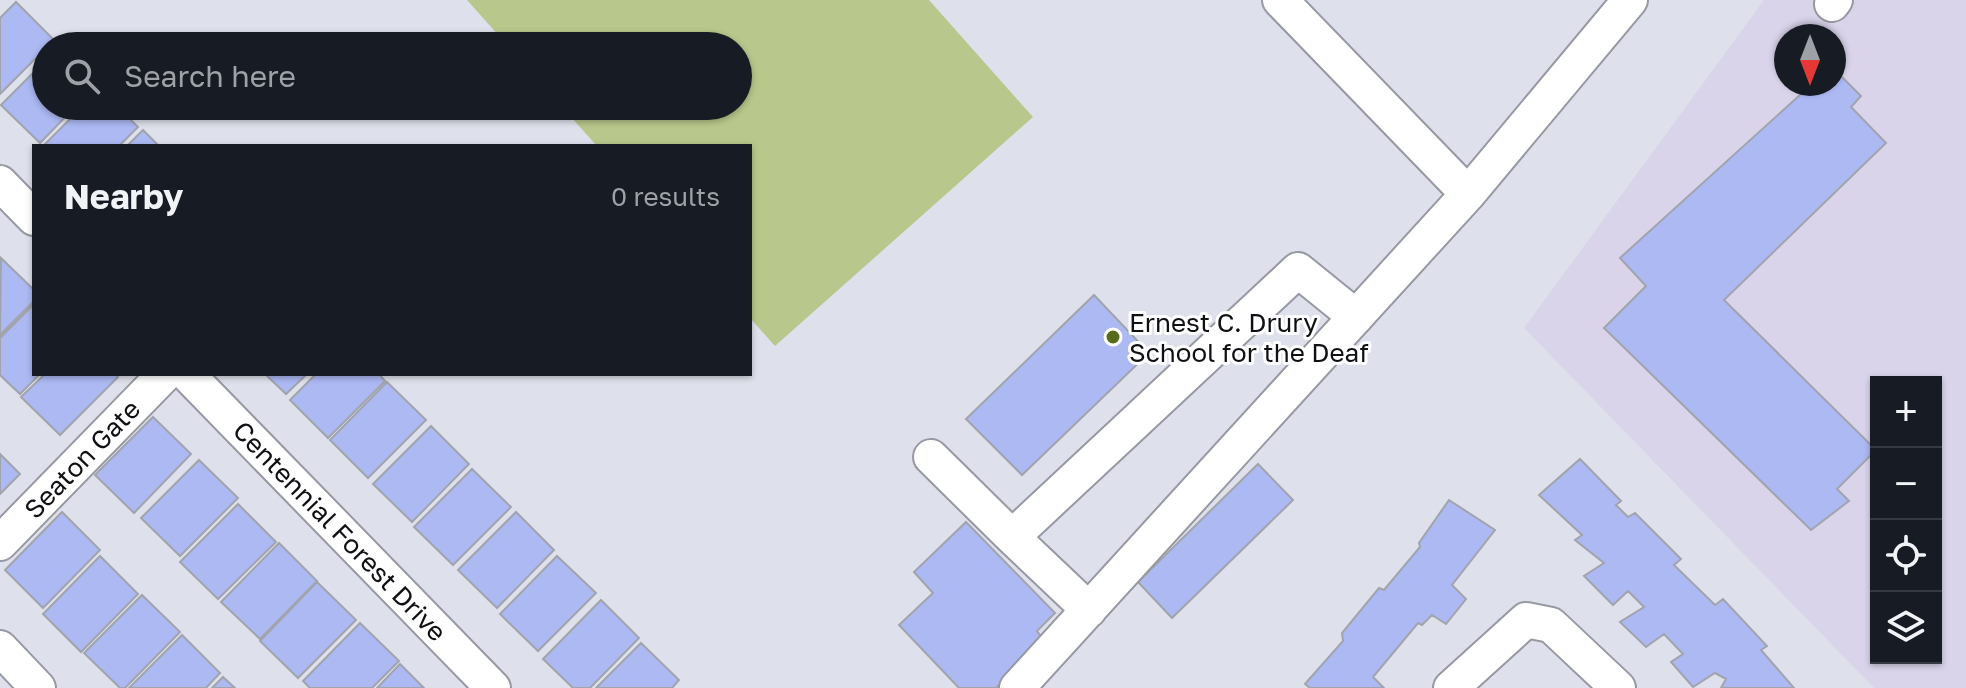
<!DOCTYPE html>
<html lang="en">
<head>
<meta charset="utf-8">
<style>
	:root { --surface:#171b24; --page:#20242c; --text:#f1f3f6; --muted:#9ea1a6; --line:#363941 }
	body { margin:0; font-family:"Golos Text",sans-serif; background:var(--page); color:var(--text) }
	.controls { position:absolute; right:24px; bottom:24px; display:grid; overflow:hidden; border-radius:0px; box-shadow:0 2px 6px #0004 }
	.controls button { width:72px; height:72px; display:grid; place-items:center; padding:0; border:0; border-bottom:2px solid var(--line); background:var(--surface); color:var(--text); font:40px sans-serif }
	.compass { position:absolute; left:1774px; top:24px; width:72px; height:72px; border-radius:50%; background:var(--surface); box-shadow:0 2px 6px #0004; rotate:180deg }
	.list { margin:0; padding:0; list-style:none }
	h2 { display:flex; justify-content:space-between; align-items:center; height:104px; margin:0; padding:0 32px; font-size:34px }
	h2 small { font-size:26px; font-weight:400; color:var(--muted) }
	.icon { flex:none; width:44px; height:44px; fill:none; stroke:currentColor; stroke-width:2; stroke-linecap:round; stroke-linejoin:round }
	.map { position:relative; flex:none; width:1966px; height:688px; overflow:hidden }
	.search { position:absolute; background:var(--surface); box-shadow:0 2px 6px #0004; left:32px; top:32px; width:720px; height:88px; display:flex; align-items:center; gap:20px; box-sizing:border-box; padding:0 28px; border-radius:44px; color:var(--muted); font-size:30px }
	.panel { position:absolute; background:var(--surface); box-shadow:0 2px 6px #0004; left:32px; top:144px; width:720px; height:232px; border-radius:0px }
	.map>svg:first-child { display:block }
</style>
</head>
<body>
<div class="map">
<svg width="1966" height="688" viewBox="0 0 1966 688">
	<rect width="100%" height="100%" fill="#dee1eb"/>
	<path fill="#d9d4ea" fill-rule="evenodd" d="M1764 0H1966V688H1874L1524 328ZM1786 36H1834V84H1786ZM1876 382H1936V658H1876Z"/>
	<path fill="#b8c78b" d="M467 0H929L1033 117 775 346 750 318V146H597L561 106H738V46H508Z"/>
	<path fill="#acb9f3" stroke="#a1a4ad" stroke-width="2" d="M16 2 54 40 0 94V18Z
		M46 60V106H76L40 143 1 105Z
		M1834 69 1861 96 1851 107 1886 143 1724 300 1876 450 1837 489 1849 501 1811 530 1604 328 1646 286 1620 258 1812 84H1834Z
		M83 106H117L138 127 119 146H43Z
		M143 130 159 146H127Z
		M1 258 34 290V301L0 335Z
		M1094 295 1149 353 1022 475 966 419Z
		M34 304V374H40L20 394 0 375V338Z
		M45 374H115L118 377 60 435 21 397Z
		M265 374H307L286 394Z
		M316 374H379L385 381 328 438 290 400Z
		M387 382 426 420 368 478 330 440Z
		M153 417 191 454 134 513 95 475Z
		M431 426 469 464 412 522 373 484Z
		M0 454 20 474 0 494Z
		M1580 459 1621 501 1616 505 1628 517 1635 513 1681 559 1674 565 1715 605 1723 599 1767 646 1761 650 1794 688H1721L1726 679 1715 673 1693 687 1671 662 1683 654 1664 634 1646 647 1620 622 1644 607 1628 591 1613 605 1584 576 1604 563 1575 540 1582 535 1539 495Z
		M199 460 238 498 180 556 141 518Z
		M1258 464 1293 500 1172 618 1138 582Z
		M472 469 511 507 453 565 414 527Z
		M1449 500 1495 530 1452 585 1466 599 1446 624 1432 615 1422 625 1418 623 1373 677 1384 688H1310L1305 684 1343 641 1342 633 1379 588 1384 590 1420 547 1419 543Z
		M238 504 276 542 218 599 180 562Z
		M62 512 100 550 43 608 5 570Z
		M516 512 554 550 497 608 458 570Z
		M966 522 1055 613 1037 631 1044 641 996 688H959L899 625 933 593 914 572Z
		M279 543 317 581 260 639 221 602Z
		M100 556 138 594 81 652 43 614Z
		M557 556 596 593 538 651 500 614Z
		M317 582 356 620 298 678 260 641Z
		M142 595 180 632 125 688H120L84 653Z
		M601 600 639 638 590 688H573L543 659Z
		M360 623 399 661 372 688H310L303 681Z
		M182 635 220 673 206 688H129Z
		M641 643 679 680 672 688H596Z
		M400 664 424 688H377Z
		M223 677 235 688H212Z"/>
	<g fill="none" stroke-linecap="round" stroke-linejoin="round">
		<g stroke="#9699a2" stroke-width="38">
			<path id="minor" d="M1280 0 1468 194
				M1832 4 1835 0
				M0 183 34 218
				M187 374 493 688
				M931 457 1012 537
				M0 543 165 374
				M1089 610 1012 537 1298 270 1356 317
				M0 648 38 688
				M1017 688 1468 194 1630 0
				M1451 688 1526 620 1551 625 1618 688"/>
		</g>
		<use href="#minor" stroke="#fff" stroke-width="34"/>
	</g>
	<circle fill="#566c1b" stroke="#fff" stroke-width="3" cx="1113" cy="337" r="8"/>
	<g text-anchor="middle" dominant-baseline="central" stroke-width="6" stroke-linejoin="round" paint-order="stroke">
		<g font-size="26" fill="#0f1013" stroke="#fff" text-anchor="start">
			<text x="1129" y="322">Ernest C. Drury<tspan x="1129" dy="30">School for the Deaf</tspan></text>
		</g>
		<g font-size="26" fill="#0f1013" stroke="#fff">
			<text transform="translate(82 459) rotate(-46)">Seaton Gate</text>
			<text transform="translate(340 531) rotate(46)">Centennial Forest Drive</text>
		</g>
	</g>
</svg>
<div class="controls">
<button>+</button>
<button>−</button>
<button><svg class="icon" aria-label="locate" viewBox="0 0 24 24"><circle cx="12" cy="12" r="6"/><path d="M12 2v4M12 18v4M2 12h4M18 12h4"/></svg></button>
<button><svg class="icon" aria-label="layers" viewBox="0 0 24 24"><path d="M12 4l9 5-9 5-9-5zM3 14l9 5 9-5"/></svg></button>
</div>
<svg class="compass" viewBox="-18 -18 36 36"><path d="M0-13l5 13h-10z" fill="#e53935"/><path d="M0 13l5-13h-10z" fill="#9ea1a6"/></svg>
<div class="search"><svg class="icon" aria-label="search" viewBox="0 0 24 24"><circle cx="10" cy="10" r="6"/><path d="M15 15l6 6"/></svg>Search here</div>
<section class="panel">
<h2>Nearby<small>0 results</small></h2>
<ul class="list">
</ul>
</section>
</div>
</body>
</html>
